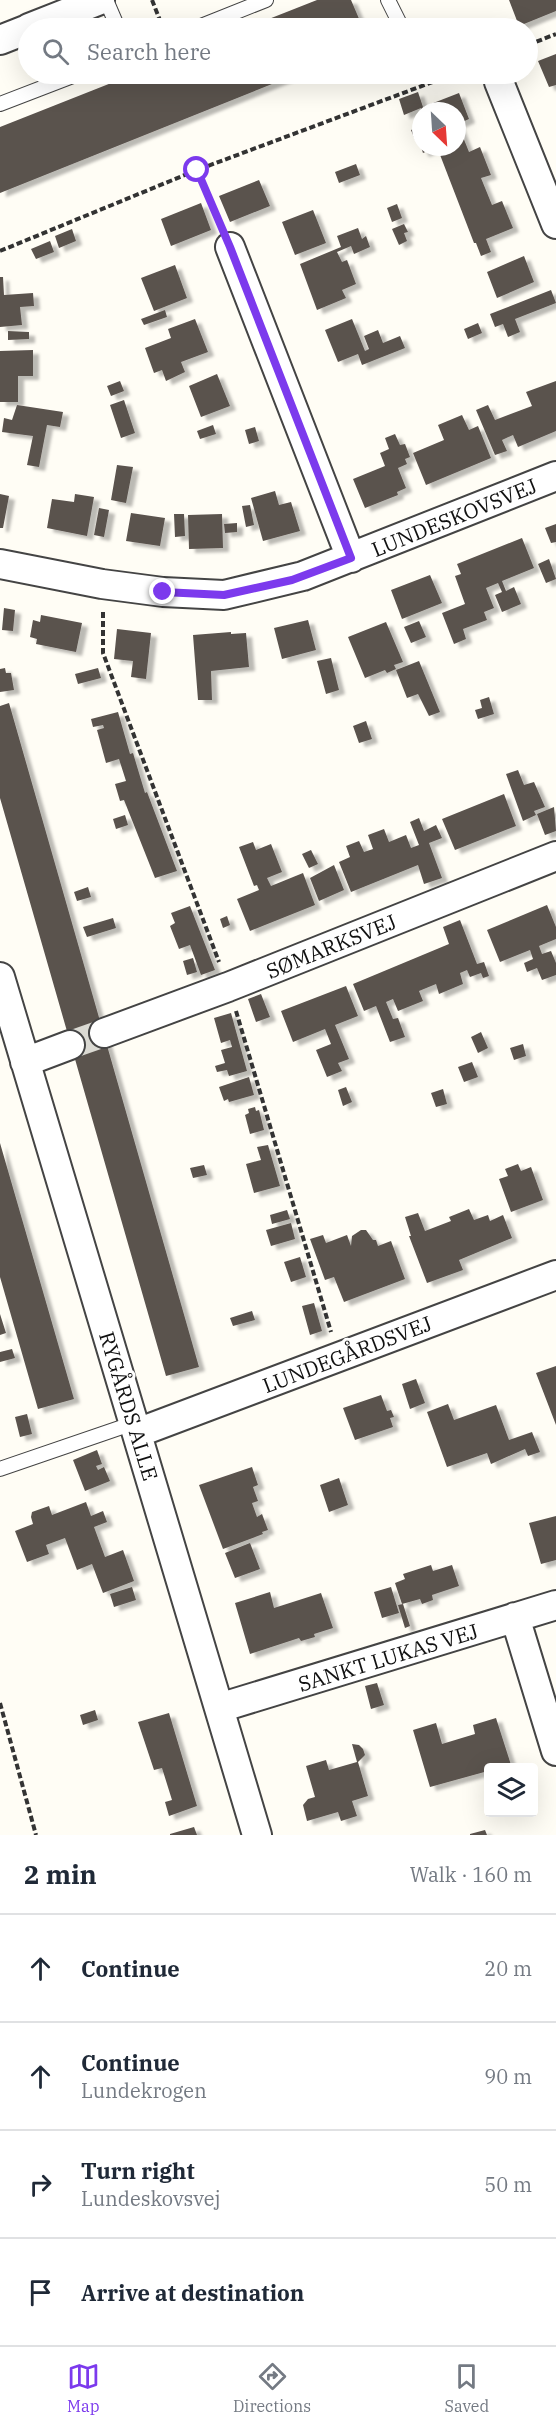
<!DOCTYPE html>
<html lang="en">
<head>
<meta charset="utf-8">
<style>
	:root { --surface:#fff; --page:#f6f6f7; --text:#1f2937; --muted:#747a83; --line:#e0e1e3; --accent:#7c3aed }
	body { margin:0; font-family:"IBM Plex Serif",serif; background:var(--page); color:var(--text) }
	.controls { position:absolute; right:18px; bottom:18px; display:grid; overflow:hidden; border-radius:6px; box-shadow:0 6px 24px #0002 }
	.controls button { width:54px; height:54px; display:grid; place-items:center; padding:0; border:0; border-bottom:2px solid var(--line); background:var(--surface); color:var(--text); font:30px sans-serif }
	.compass { position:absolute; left:412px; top:102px; width:54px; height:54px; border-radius:50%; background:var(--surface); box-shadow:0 6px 24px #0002; rotate:155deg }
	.stop { position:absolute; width:18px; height:18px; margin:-14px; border:4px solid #7c3aed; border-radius:50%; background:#fff }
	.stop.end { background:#7c3aed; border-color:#fff; box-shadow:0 2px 6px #0008 }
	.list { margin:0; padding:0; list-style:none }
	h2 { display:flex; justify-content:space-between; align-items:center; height:78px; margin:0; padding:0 24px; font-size:26px }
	h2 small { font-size:20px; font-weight:400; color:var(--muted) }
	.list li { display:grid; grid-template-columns:39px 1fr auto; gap:18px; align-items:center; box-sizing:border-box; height:108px; padding:0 24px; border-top:2px solid var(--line) }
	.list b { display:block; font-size:22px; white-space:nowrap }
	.list p { margin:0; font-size:20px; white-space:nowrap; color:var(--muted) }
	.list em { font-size:20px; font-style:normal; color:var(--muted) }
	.icon { flex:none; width:33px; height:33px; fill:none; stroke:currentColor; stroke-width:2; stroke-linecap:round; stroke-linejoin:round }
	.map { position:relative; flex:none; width:556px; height:1835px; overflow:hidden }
	.search { position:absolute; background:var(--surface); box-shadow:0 6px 24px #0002; left:18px; right:18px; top:18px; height:66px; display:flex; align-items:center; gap:15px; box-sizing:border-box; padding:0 21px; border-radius:33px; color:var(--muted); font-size:22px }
	.sheet { height:510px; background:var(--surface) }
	nav { display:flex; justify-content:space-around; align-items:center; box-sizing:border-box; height:84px; border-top:2px solid var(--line); background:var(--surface); font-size:16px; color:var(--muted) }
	nav a { display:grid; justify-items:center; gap:3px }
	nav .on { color:var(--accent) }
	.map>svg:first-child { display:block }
</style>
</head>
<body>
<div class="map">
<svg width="556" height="1835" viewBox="0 0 556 1835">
	<defs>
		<filter id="shadow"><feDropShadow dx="6" dy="4" stdDeviation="1.5" flood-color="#0004"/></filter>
	</defs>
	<rect width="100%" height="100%" fill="#fffdf5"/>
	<path fill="#5a524d" filter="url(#shadow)" d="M317 0H351L363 28H246Z
		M509 0H556V11L519 26Z
		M556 54V85L549 87 538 61Z
		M134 74H297L0 193V127Z
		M418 92 423 107 459 93 469 119 458 124 463 137 469 152 480 147 491 175 481 178 492 205 502 201 513 228 486 239 491 252 481 256 476 243H474L437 147 423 153 421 147H457V111H422L421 108 404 115 399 99Z
		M421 126V147L418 139 415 140 411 130Z
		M356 164 360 175 339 183 335 172Z
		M259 180 270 206 230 222 219 196Z
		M201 203 211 230 171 246 161 219Z
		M397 204 402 218 392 222 387 208Z
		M313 210 326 243 295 255 282 222Z
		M404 224 408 232 404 233 407 241 399 245 392 229Z
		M358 228 362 239 366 236 370 247 354 254 351 246 337 252 342 262 347 260 356 284 342 290 346 298 317 310 300 264 341 247 337 236Z
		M72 229 76 241 59 248 55 236Z
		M50 241 54 252 36 259 31 249Z
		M524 256 534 282 497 298 487 272Z
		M175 265 187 298 154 311 141 278Z
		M0 277H3L4 295 33 293 34 306 20 307 22 325 0 327Z
		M551 290 556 303 515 319 520 332 508 337 503 324 495 327 490 314Z
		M165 310 167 317 144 325 141 319Z
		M195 319 208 352 181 362 185 372 166 381 162 370 154 373 145 348 171 338 168 329Z
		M352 319 365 351 369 349 364 336 378 330 383 343 400 336 405 348 362 365 358 354 338 362 325 330Z
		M478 323 482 333 468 339 464 329Z
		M8 331 29 332V339L8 340Z
		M33 350V376H18V402H0V351Z
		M217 374 230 406 201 417 189 386Z
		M120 381 124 391 111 396 107 386Z
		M556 381V431L518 447 513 435 502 440 507 451 495 455 476 410 488 405 495 420 532 406 526 392Z
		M124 400 135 433 121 438 110 405Z
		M17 405 63 412 60 427 47 425 39 467 27 465 33 436 2 432 4 418 12 420Z
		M462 415 469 430 478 426 491 458 426 485 413 453 444 440 438 425Z
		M213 425 216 434 200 439 197 431Z
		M255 427 259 441 249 444 245 430Z
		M395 434 400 445 405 444 410 457 405 459 407 464 398 468 406 488 397 492 398 495 365 508 353 479 385 466 380 453 389 449 385 438Z
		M117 465 133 467 126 503 111 500Z
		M275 491 279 505 291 502 300 531 263 541 251 498Z
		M0 494 9 496 3 528H0Z
		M75 494 94 497 87 536 47 528 52 499 74 502Z
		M250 505 254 525 246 527 242 506Z
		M99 508 109 510 104 537 94 535Z
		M131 513 165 518 160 546 126 541Z
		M174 514H184L185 536 175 537Z
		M222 514 223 548 189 549 188 515Z
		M237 523V532L225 533 224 524Z
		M556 524V542L551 543 545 528Z
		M522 538 534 568 502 581 506 591 514 587 521 604 502 612 495 595 502 592 498 583 486 588 494 608 484 612 487 620 463 629 466 639 454 644 442 613 465 604 455 576 461 574 457 564Z
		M549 559 556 579 546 583 538 564Z
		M430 575 442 603 402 619 391 590Z
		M4 608 15 610 13 631 2 630Z
		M41 615 82 623 76 652 36 644 37 639 30 637 33 620 40 622Z
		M308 620 316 650 282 659 274 628Z
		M419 621 426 637 411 643 404 627Z
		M386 622 403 662 394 665 396 669 387 673 385 670 365 678 348 637Z
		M117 629 151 633 146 679 131 677 133 661 114 659Z
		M231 632V634L246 633 249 667 211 671 212 700H198L193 635Z
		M331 658 339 690 326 694 317 661Z
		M419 661 440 712 429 716 418 694 407 698 396 670Z
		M5 668 6 673H11L14 690 0 692V669Z
		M98 668 101 678 78 684 75 674Z
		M489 697 494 714 478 719 475 710 482 708 480 700Z
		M9 703 199 1367 166 1376 0 798V706Z
		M118 712 130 754 133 753 145 793 147 792 177 871 155 878 124 800 120 801 115 784 126 781 119 759 106 763 97 730 104 728 103 725 93 727 91 719Z
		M366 721 372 739 359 743 353 726Z
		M518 770 524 785 534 782 545 807 534 811 536 815 523 821 506 774Z
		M504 794 516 826 455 850 442 819Z
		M554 807 556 831 545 835 537 814Z
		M125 815 128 825 116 829 113 819Z
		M419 818 424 831 436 825 442 838 429 843 442 878 424 884 418 865 351 892 339 862 350 857 346 846 359 841 364 852 373 849 368 835 384 829 389 842 406 835 411 848 419 845 410 822Z
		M253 842 256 850 271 844 282 872 267 878 271 886 303 873 315 905 250 931 237 899 259 890 257 885 254 886 239 847Z
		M311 850 318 864 309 868 302 854Z
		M334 865 344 890 319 901 310 878Z
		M88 887 91 897 77 901 74 892Z
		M547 905 556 927V939L539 946 542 954 551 951 556 963V975L542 980 537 968 527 972 524 963 533 959 530 950 500 962 487 930Z
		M190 906 215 970 201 975 190 945 179 949 170 926 175 923 171 913Z
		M227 916 230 925 223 928 220 919Z
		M113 918 116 928 87 937 83 927Z
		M460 920 477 964 484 962 489 976 483 978 481 973 470 977 467 970 460 973 463 984 439 994 436 984 419 991 423 1001 398 1011 393 999 386 1002 393 1019 398 1018 405 1037 390 1042 376 1006 364 1011 353 984 449 944 443 927Z
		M193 958 197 972 187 975 183 961Z
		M346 986 358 1016 335 1025 349 1059 338 1063 342 1071 327 1077 316 1050 331 1044 325 1029 293 1042 281 1011Z
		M261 994 270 1017 256 1022 248 999Z
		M231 1013 247 1071 229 1076 227 1070 217 1072 215 1066 225 1063 221 1050 232 1047 230 1040 221 1043 214 1018Z
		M481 1032 488 1048 478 1053 471 1037Z
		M523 1044 526 1056 514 1060 510 1048Z
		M472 1062 478 1077 464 1082 458 1067Z
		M249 1077 254 1095 229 1102 228 1099 224 1101 219 1087Z
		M346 1087 352 1102 343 1106 338 1090Z
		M443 1089 447 1104 436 1107 431 1093Z
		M255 1107 256 1111 259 1110 264 1130 250 1134 245 1115 249 1113 248 1109Z
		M0 1143 74 1399 38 1409 0 1277Z
		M268 1145 280 1186 254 1193 246 1164 261 1160 257 1147Z
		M518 1164 521 1171 531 1167 543 1200 511 1212 499 1179 508 1176 505 1169Z
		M204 1165 207 1175 193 1178 190 1168Z
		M469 1209 474 1220 488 1215 490 1221 503 1215 512 1238 459 1260 463 1270 427 1283 409 1236H411L405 1217 418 1213 425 1231 451 1221 449 1217Z
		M287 1210 290 1219 272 1224 270 1215Z
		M291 1223 295 1239 271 1246 266 1230Z
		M361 1230H366L373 1240H376L378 1246 391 1241 405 1279 344 1302 334 1277 325 1280 310 1239 323 1235 326 1243 347 1235 351 1246 352 1236Z
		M300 1257 306 1277 291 1282 284 1262Z
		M314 1303 322 1331 310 1335 302 1306Z
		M252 1311 255 1320 233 1326 230 1318Z
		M0 1314 6 1333 0 1335Z
		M12 1349 15 1358 0 1362V1352Z
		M556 1366V1425L536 1373Z
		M416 1379 425 1403 410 1409 402 1384Z
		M381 1395 387 1411 391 1410 394 1417 390 1418 393 1427 355 1440 343 1408Z
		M448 1404 454 1420 496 1405 509 1440 532 1432 540 1452 528 1456 525 1449 491 1464 487 1453 447 1467 427 1412Z
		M27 1414 32 1434 20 1437 15 1417Z
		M97 1450 102 1464 96 1466 98 1470 104 1467 110 1481 85 1491 73 1460Z
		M252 1467 258 1485 253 1487 258 1501 252 1503 257 1517 262 1514 268 1530 262 1532 263 1534 223 1549 199 1485Z
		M339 1478 348 1505 329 1512 320 1485Z
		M86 1502 91 1516 103 1511 107 1522 94 1527 105 1557 123 1550 134 1581 103 1593 92 1564 77 1570 65 1538 46 1545 49 1554 27 1562 15 1531 33 1524 31 1517 32 1512 49 1506 52 1515Z
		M556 1516V1560L541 1564 529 1523Z
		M250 1543 260 1569 235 1578 225 1553Z
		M431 1565 433 1571 452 1565 459 1586 432 1595 433 1600 422 1604 420 1599 402 1604 395 1583 405 1579 403 1574Z
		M132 1587 136 1600 114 1607 110 1594Z
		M391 1587 399 1613 382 1618 374 1592Z
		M270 1592 274 1608 321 1593 333 1628 314 1634 315 1637 301 1641 299 1638 250 1654 235 1603Z
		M403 1604 410 1626 405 1628 398 1605Z
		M377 1683 384 1705 371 1709 365 1686Z
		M95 1710 98 1720 83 1725 80 1715Z
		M169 1713 197 1806 169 1816 165 1802 172 1800 162 1768 154 1770 138 1722Z
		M496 1718 511 1765 488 1768V1771L430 1787 413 1730 436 1723 442 1744 475 1734 473 1725Z
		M352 1744 359 1745 363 1749 365 1755 358 1762 368 1796 352 1801 357 1816 341 1821 338 1812 307 1821 303 1805 308 1799 315 1797 306 1766 326 1760 329 1770 357 1762Z
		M194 1827 197 1835H170V1834Z
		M485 1830 487 1835H470V1834Z"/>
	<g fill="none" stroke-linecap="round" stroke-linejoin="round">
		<path stroke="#dbdad3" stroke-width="28" stroke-dasharray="28 14" stroke-linecap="butt" d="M70 1045 104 1033"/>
		<g stroke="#444" stroke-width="16">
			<path id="lane" d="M106 0 118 28
				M388 0 402 28
				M196 28 266 0
				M0 104 78 74
				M0 1469 134 1423"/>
		</g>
		<g stroke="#444" stroke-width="32">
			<path id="street" d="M29 28 100 0
				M0 40 28 29
				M499 82 556 224
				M230 247 351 558
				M0 564 102 584 163 592 224 595 303 576 556 476
				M0 977 257 1835
				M104 1033 228 987 556 856
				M25 1062 70 1045
				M137 1433 556 1275
				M515 1617 556 1751
				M219 1708 556 1605"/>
		</g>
		<path stroke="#333" stroke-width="4" stroke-dasharray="6 3" stroke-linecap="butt" d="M152 0 163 28
			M528 45 556 34
			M197 170 220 224
			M0 251 197 170 454 74
			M103 612V653L219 962
			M236 1011 331 1332
			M0 1703 36 1835"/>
		<use href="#lane" stroke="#fff" stroke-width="14"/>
		<use href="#street" stroke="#fff" stroke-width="28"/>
	</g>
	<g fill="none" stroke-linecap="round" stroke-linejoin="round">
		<path stroke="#7c3aed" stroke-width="8" d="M163 592 224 595 292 580 351 558 230 247 197 170"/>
	</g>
	<g text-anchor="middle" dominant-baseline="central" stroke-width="6" stroke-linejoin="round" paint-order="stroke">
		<g font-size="21" fill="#111" stroke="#fff">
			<text transform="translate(454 517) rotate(-22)">LUNDESKOVSVEJ</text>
			<text transform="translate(331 946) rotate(-22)">SØMARKSVEJ</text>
			<text transform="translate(347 1354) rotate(-21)">LUNDEGÅRDSVEJ</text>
			<text transform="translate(129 1406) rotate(73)">RYGÅRDS ALLE</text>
			<text transform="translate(388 1657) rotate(-17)">SANKT LUKAS VEJ</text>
		</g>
	</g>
</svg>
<div class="controls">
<button><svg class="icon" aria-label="layers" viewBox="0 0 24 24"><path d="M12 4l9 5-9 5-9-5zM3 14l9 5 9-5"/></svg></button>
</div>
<svg class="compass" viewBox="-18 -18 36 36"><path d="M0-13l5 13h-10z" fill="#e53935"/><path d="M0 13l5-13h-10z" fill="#747a83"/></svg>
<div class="stop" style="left:197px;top:170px"></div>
<div class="stop end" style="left:163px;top:592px"></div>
<div class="search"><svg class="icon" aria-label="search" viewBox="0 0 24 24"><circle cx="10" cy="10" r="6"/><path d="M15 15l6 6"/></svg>Search here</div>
</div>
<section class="sheet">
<h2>2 min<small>Walk · 160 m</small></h2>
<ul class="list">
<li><svg class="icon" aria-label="ahead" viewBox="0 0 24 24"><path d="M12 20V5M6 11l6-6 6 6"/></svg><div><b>Continue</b></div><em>20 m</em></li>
<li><svg class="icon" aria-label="ahead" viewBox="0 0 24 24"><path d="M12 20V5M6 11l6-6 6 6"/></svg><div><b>Continue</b><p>Lundekrogen</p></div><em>90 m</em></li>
<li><svg class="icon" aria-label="right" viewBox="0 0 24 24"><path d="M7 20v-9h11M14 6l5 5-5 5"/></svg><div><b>Turn right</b><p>Lundeskovsvej</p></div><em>50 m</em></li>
<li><svg class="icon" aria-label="arrive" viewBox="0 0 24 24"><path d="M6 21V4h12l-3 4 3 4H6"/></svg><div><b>Arrive at destination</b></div></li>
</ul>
</section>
<nav>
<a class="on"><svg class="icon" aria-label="map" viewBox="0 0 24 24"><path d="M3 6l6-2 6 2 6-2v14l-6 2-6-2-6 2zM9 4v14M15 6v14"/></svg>Map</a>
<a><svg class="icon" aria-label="directions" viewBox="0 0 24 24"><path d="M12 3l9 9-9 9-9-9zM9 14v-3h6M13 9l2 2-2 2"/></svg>Directions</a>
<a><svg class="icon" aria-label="saved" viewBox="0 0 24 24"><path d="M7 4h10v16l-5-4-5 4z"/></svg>Saved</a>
</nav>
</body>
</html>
